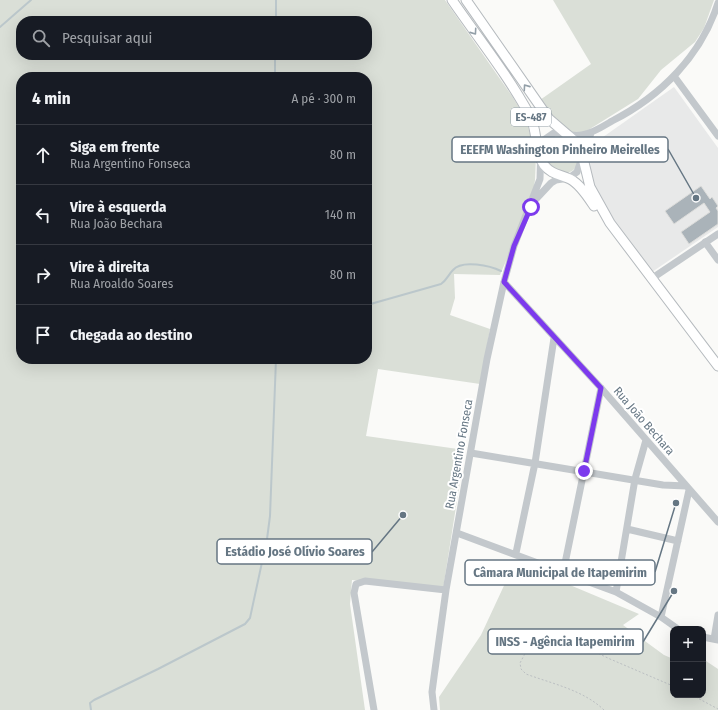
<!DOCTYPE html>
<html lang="pt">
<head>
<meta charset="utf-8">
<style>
	:root { --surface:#171b24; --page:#242831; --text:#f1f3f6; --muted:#9ea1a6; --line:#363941 }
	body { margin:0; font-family:"Fira Sans Condensed",sans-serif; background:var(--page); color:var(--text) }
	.controls { position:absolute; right:12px; bottom:12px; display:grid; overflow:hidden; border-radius:8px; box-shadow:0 4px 16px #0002 }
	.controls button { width:36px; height:36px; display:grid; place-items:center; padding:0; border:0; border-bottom:1px solid var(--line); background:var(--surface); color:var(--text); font:20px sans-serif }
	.stop { position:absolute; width:12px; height:12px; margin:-9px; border:3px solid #7c3aed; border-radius:50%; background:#fff }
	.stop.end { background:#7c3aed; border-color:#fff; box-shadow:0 1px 4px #0008 }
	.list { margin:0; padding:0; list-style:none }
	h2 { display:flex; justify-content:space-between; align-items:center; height:52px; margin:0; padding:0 16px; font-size:17px }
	h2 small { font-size:13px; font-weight:400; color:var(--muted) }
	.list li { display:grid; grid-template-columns:26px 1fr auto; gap:12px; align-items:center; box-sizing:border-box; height:60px; padding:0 16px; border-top:1px solid var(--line) }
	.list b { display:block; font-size:15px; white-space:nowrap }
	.list p { margin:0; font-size:13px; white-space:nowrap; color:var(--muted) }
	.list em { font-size:13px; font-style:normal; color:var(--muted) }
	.icon { flex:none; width:22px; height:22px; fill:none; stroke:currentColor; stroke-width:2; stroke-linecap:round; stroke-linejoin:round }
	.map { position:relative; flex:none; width:718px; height:710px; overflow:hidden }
	.search { position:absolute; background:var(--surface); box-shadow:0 4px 16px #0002; left:16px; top:16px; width:356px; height:44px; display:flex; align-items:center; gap:10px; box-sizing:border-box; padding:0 14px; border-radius:16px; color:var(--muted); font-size:15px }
	.panel { position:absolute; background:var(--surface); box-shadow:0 4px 16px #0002; left:16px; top:72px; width:356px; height:292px; border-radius:16px }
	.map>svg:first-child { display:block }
</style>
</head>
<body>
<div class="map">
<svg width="718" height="710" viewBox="0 0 718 710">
	<rect width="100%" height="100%" fill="#fafaf8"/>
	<path fill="#e8e9e9" d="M674 87 718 148V227L652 272 598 200 591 180 590 159 596 142Z"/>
	<path fill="#dadfd7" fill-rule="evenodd" d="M0 0H445L512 96 526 119 536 156 535 180 532 200 500 275 454 274 455 298 450 315 490 329 480 384 378 369 366 436 465 450 443 589 352 580 350 604 365 710H0ZM21 21H367V55H21ZM21 77H367V359H21Z
		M553 0H714L704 28 695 42 661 70 638 99 585 132 569 134 558 125 540 100 591 64Z
		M559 137C576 144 589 167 565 174 550 166 537 156 547 139Z
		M515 562 639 614 623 625 664 655 671 658 673 656V695H703V659L718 669V710H440L439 697 481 635Z"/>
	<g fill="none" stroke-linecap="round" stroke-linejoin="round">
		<path stroke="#bbc7cb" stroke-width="2" d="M276 21V0
			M0 27 31 0
			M275 77V55
			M367 305 441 284C447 280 448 275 453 270 462 259 491 266 501 271
			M91 710 90 703 94 700 158 669 245 624 250 618 267 539 270 516 276 359"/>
	</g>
	<path fill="#aab3b9" stroke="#dcdcda" d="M701 186 710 199 712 197 718 206 716 208 718 211V224L689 244 681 232 710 212 704 203 674 224 665 211Z"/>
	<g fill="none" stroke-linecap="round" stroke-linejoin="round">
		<g stroke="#b5babe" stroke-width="11">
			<path id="major" d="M452 0C478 38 508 75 530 116 538 131 534 151 544 165 552 175 560 174 570 179 580 184 588 197 594 206
				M466 0 549 119 577 143 581 150 590 187 610 223 718 366"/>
		</g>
		<path stroke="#bbbfc2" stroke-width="1" stroke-dasharray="2 2" stroke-linecap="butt" d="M692 695 718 709
			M604 710C583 690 553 684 526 674L521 669 520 663 535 635 544 632 557 634 610 659 673 686"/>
		<path stroke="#c3c8cc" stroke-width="7" d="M674 76 718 136
			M536 199 551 183 556 180 569 178 577 172 591 133
			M705 242 718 260
			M651 279 718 234
			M504 282 601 388 718 522
			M471 453 663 485 686 486
			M627 529 678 541
			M457 533 616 592 661 617 678 629
			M516 553 535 463 554 338
			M563 573 601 388
			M616 592 635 479 646 440
			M661 617 689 490
			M703 637 718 640
			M714 639 718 615
			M374 710 354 593 356 584 365 581 446 590
			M434 710 432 692 434 677 446 590 487 359 504 282 514 246 540 179 541 142 554 133C564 133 572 137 582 135 593 133 602 127 612 121 661 96 701 56 718 3"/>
		<use href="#major" stroke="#fff" stroke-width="9"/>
	</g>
	<defs><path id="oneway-chevron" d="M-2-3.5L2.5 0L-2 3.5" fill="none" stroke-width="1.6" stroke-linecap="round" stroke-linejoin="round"/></defs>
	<g stroke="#939fa8">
		<use href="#oneway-chevron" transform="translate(474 32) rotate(55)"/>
		<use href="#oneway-chevron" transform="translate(526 87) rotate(-125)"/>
	</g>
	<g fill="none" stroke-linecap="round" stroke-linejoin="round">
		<path stroke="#7c3aed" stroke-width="5" d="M531 207 514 246 504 282 601 388 584 471"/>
	</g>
	<g text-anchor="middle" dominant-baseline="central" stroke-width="4" stroke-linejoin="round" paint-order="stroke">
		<rect fill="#fff" stroke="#939fa8" stroke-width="1" x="511" y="108" width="40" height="18" rx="3"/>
		<g font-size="11" font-weight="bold" fill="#657683">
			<text x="531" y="117">ES-487</text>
		</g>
		<g font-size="12" fill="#657683" stroke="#fff">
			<text transform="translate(644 421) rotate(49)">Rua João Bechara</text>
			<text transform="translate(459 454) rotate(-80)">Rua Argentino Fonseca</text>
		</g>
	</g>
	<path fill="none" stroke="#657683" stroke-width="1.5" d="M696 198L668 149M403 515L372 552M676 503L655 572M674 591L643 642"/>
	<g fill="#657683" stroke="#fff" stroke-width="1.5">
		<circle cx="696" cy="198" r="4"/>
		<circle cx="403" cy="515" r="4"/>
		<circle cx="676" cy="503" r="4"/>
		<circle cx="674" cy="591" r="4"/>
	</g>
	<g fill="#fff" stroke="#657683" stroke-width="1.5">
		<rect x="452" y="137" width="216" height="25" rx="4"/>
		<rect x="217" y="539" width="155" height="25" rx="4"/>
		<rect x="465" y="560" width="190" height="25" rx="4"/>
		<rect x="488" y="629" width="155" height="25" rx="4"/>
	</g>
	<g font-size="13" text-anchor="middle" font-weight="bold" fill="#657683">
		<text x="560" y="154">EEEFM Washington Pinheiro Meirelles</text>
		<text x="295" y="556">Estádio José Olívio Soares</text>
		<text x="560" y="577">Câmara Municipal de Itapemirim</text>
		<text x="565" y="646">INSS - Agência Itapemirim</text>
	</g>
</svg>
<div class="controls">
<button>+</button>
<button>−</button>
</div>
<div class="stop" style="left:531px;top:207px"></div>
<div class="stop end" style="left:584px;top:471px"></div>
<div class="search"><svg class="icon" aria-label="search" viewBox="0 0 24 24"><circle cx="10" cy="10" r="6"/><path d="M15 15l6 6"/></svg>Pesquisar aqui</div>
<section class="panel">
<h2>4 min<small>A pé · 300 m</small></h2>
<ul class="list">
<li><svg class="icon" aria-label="ahead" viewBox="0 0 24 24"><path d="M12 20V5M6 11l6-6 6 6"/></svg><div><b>Siga em frente</b><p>Rua Argentino Fonseca</p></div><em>80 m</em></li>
<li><svg class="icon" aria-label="left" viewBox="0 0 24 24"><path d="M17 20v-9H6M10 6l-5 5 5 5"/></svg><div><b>Vire à esquerda</b><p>Rua João Bechara</p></div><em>140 m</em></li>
<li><svg class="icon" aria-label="right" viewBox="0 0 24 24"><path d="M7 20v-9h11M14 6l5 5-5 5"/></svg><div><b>Vire à direita</b><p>Rua Aroaldo Soares</p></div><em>80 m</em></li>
<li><svg class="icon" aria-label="arrive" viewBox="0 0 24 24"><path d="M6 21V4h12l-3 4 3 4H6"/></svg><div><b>Chegada ao destino</b></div></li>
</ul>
</section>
</div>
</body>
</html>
